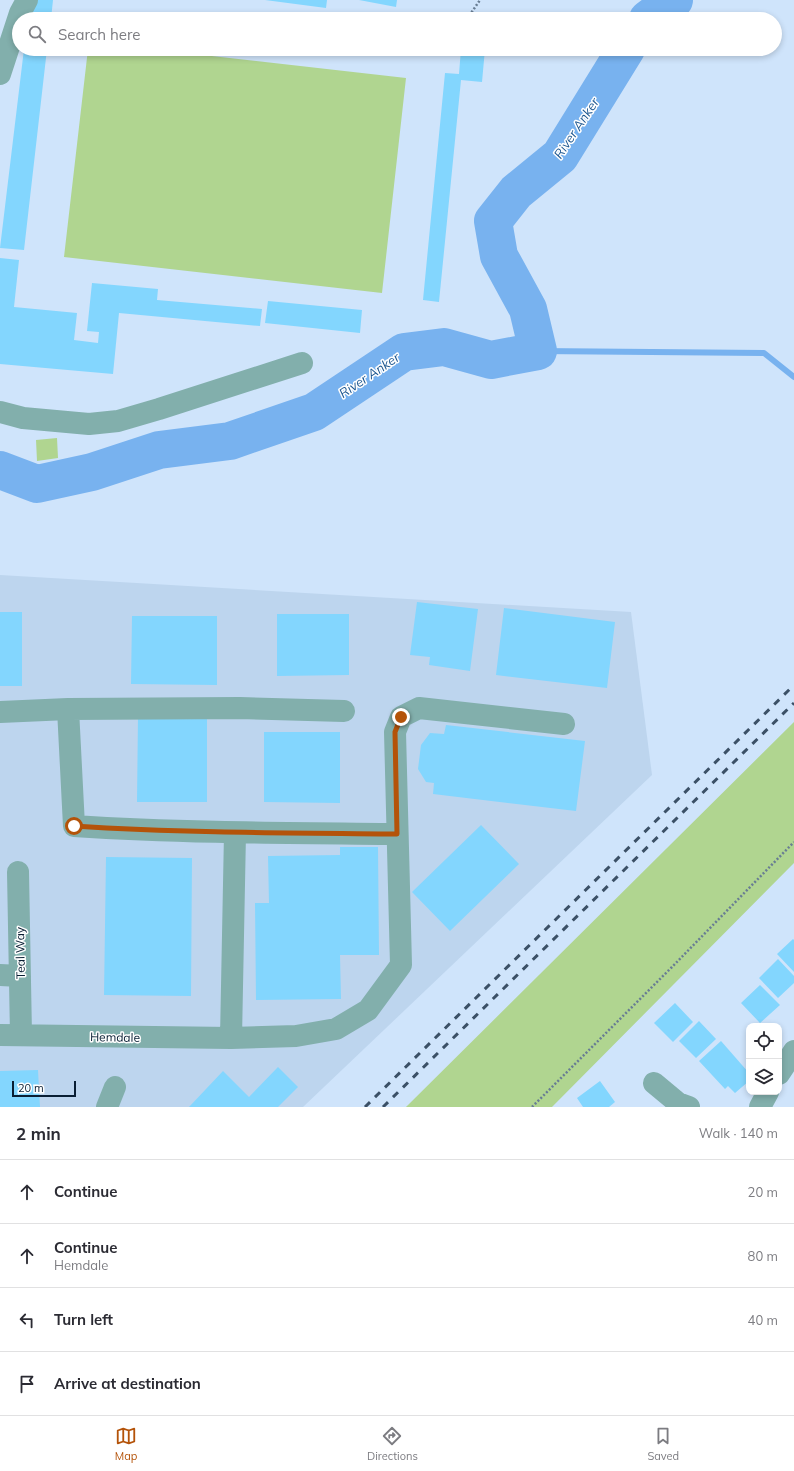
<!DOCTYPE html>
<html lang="en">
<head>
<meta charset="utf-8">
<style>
	:root { --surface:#fff; --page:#f2f2f3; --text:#2b2b33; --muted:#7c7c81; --line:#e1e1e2; --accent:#b45309 }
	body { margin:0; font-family:Mulish,sans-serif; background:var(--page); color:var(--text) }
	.controls { position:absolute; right:12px; bottom:12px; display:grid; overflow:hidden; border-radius:8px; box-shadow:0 2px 6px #0003 }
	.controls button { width:36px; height:36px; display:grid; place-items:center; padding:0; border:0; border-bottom:1px solid var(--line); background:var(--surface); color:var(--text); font:20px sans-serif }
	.scale { position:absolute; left:12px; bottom:10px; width:64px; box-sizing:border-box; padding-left:4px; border:2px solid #091e33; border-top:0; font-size:11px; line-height:14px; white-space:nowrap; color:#091e33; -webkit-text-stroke:3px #fff; paint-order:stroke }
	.stop { position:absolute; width:12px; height:12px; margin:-9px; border:3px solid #b45309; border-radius:50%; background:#fff }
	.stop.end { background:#b45309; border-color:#fff; box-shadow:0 1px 4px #0008 }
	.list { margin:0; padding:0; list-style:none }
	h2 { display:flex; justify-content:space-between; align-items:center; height:52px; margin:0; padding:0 16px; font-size:17px }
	h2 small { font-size:13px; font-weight:400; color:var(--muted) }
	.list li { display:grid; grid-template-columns:26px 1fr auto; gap:12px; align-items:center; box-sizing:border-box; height:64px; padding:0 16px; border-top:1px solid var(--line) }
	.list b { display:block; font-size:15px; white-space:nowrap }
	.list p { margin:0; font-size:13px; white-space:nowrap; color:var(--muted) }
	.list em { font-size:13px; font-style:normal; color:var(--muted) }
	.icon { flex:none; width:22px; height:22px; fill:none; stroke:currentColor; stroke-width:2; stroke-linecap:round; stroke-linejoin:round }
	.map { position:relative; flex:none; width:794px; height:1107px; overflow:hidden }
	.search { position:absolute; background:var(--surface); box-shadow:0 2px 6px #0003; left:12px; right:12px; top:12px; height:44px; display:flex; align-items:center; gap:10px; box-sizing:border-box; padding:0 14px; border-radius:22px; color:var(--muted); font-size:15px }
	.sheet { height:308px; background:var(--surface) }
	nav { display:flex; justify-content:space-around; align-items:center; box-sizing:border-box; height:56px; border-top:1px solid var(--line); background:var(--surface); font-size:11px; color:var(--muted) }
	nav a { display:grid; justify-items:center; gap:2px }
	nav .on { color:var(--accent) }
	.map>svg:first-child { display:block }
</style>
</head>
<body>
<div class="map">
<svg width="794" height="1107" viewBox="0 0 794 1107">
	<rect width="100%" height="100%" fill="#cfe4fb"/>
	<path fill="#bdd5ee" d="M0 575 631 612 652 775 303 1107H0Z"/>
	<path fill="#b0d590" d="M88 49H150L406 78 382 293 64 257Z
		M57 438 58 458 37 461 36 440Z
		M794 722V863L552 1107H406Z"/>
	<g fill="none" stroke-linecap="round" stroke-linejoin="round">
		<path stroke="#78b2ef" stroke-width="6" d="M538 351 764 353 794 377"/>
		<path stroke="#78b2ef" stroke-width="38" d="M648 19 674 0
			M0 470 37 484 92 472 159 450 230 441 314 412 404 352 444 347 491 360 538 351 528 309 499 256 493 221 516 192 560 156 626 49"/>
	</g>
	<path fill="#83d6fe" d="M34 0H53L51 19H27Z
		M265 0H327L326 8Z
		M359 0H397L396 7Z
		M24 49H47L24 250 0 248Z
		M461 49H485L482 82 461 80 439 302 423 300 445 73 459 74Z
		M0 258 19 260 14 307 77 313 74 340 98 343 99 332 87 331 92 283 158 289 157 300 262 309 260 326 119 313 113 374 0 364Z
		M268 301 362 310 360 333 265 323Z
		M417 602 478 609 470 671 429 665 430 657 410 655Z
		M504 608 615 622 607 688 496 675Z
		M0 612H22V686H0Z
		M277 614H349V675L277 676Z
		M132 616H217V685L131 684Z
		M138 716H207V802H137Z
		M446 725 585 741 576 811 433 794 434 783 426 782 418 769 421 745 430 733 444 734Z
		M264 732H340V803L264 802Z
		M481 825 519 864 450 931 412 892Z
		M340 847H378L379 955H340L341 999 256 1000 255 903H269L268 856 340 855Z
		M106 857 192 858 191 996 104 995Z
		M793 939 794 940V972L777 954Z
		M778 959 794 976V983L778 998 759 978Z
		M760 985 780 1005 760 1023 741 1003Z
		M675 1003 693 1022 673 1042 654 1023Z
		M699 1021 716 1039 696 1058 679 1041Z
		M721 1041 749 1073V1081L735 1093 728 1086 725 1089 699 1061Z
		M278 1067 298 1087 278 1107H189L223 1071 249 1097Z
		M38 1070 40 1107H0V1071Z
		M600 1081 615 1102 609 1107H583L577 1098Z"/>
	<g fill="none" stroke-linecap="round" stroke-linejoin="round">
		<path stroke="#687d93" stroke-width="2.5" stroke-dasharray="2 2" stroke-linecap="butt" d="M467 19 480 0
			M532 1107 672 967 794 842"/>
		<path stroke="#82afac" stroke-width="22" d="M0 74 20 13 27 0
			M0 412 23 418 89 424 118 421 159 409 302 363
			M344 711 240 708 68 709 74 826C182 833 289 833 397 834
			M0 712 68 709
			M18 872 21 1035
			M0 975 20 976
			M0 1035 231 1038 296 1036 336 1029 368 1010 401 965 395 732 401 717 419 708 564 724
			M231 1038 235 833
			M779 1074 794 1051
			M654 1083 678 1103 689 1107
			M107 1107 115 1087
			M760 1107 768 1092"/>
		<path stroke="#3b5066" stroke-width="3" stroke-dasharray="7 7" stroke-linecap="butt" d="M365 1107 794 685
			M383 1107 794 703"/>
	</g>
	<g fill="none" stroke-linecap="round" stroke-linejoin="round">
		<path stroke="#b45309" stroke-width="5" d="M74 826C182 833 289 833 397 834L395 732 401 717"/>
	</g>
	<g text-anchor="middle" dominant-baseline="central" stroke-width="3" stroke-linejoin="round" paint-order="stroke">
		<g font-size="12" fill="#091e33" stroke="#fff">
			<text transform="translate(20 953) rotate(-91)">Teal Way</text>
			<text transform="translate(115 1037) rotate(1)">Hemdale</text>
		</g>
		<g font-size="13" font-style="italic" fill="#1d5790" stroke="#fff">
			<text transform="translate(576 128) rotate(-56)">River Anker</text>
			<text transform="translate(369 375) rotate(-34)">River Anker</text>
		</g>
	</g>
</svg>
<div class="controls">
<button><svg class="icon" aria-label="locate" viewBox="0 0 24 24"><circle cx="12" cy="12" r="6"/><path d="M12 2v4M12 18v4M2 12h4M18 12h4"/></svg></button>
<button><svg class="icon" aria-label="layers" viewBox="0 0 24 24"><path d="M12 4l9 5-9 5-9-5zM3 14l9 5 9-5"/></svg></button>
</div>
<div class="scale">20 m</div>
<div class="stop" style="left:74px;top:826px"></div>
<div class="stop end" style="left:401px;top:717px"></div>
<div class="search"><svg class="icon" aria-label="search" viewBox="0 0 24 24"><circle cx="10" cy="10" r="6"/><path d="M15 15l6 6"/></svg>Search here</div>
</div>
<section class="sheet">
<h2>2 min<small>Walk · 140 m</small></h2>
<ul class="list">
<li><svg class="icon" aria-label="ahead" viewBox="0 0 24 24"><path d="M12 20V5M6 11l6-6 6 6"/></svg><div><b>Continue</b></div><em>20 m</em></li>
<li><svg class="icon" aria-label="ahead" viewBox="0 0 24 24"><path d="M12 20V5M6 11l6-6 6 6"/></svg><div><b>Continue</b><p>Hemdale</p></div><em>80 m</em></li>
<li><svg class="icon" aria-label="left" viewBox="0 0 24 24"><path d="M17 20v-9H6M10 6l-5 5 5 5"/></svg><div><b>Turn left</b></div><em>40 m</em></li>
<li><svg class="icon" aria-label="arrive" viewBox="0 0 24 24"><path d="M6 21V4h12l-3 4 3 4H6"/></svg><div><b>Arrive at destination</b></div></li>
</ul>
</section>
<nav>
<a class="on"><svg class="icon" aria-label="map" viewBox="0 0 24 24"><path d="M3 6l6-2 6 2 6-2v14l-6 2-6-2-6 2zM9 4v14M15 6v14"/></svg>Map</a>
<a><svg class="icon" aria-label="directions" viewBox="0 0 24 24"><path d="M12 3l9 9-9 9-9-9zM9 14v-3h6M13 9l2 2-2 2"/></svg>Directions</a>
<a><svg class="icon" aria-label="saved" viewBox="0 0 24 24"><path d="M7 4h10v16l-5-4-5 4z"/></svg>Saved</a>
</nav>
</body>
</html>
